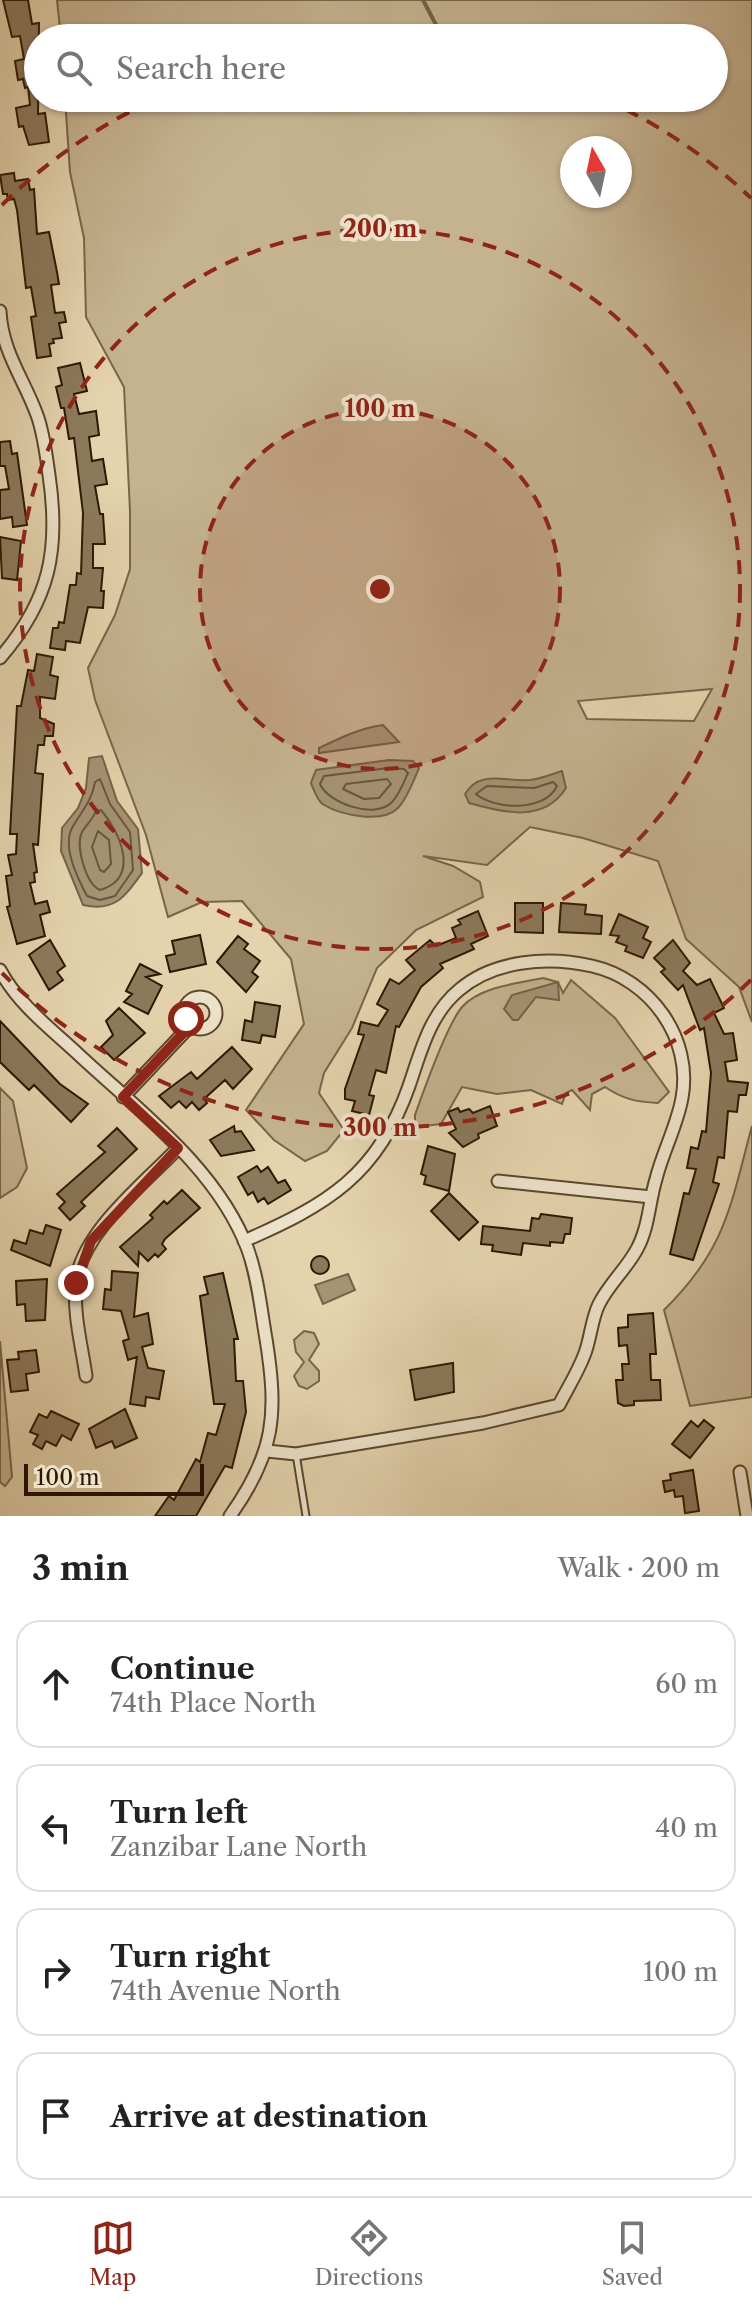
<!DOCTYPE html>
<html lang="en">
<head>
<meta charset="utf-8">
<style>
	:root { --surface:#fff; --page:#f2f2f2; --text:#222; --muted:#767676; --line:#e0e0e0; --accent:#8f2418 }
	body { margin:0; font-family:"Libre Caslon Text",serif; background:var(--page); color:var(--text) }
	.compass { position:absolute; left:560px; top:136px; width:72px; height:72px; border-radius:50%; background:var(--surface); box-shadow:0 2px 6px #0004; rotate:351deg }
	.scale { position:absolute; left:24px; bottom:20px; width:180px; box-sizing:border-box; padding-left:8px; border:4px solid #2c1804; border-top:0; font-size:22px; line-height:28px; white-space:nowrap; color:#2c1804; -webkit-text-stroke:6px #ede2ca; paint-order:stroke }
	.stop { position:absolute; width:24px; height:24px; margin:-18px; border:6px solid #8f2418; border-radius:50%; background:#fff }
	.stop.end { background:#8f2418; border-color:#fff; box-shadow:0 2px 8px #0008 }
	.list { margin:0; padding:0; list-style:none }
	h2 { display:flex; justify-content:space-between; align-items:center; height:104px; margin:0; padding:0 32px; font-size:34px }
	h2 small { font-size:26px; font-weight:400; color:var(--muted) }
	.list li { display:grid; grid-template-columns:52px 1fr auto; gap:24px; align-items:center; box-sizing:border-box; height:128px; margin:0 16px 16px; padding:0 16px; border:2px solid var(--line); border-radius:24px }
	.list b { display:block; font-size:30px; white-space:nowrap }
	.list p { margin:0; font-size:26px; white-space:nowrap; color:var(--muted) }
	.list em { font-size:26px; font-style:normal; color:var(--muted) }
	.icon { flex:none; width:44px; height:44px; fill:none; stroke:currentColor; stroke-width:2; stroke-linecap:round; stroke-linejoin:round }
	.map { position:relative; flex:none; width:752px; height:1516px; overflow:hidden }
	.search { position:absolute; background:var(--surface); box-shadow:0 2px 6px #0004; left:24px; right:24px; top:24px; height:88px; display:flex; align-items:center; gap:20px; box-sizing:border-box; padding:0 28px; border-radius:44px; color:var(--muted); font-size:30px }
	.sheet { height:680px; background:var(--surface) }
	nav { display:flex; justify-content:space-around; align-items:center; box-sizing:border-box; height:112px; border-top:2px solid var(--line); background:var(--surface); font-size:22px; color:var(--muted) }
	nav a { display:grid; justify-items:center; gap:4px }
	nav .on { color:var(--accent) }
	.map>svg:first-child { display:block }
</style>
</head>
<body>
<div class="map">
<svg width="752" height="1516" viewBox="0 0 752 1516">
	<rect width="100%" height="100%" fill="#e4d3ad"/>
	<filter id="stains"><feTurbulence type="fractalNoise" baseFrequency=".0025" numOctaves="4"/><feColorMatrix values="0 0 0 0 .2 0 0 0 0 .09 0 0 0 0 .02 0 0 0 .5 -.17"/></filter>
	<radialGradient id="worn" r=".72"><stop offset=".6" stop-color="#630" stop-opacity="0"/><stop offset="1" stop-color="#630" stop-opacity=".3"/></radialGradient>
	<path fill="#c5b390" stroke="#78664a" stroke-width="2" fill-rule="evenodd" d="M57 0H752V1022L739 987 686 939 658 861 583 838 530 827 487 865 423 856 453 866 480 882 483 897 416 930 377 968 352 1028 324 1073 319 1093 344 1130 327 1151 305 1161 274 1140 246 1110 304 1024 291 959 242 901 202 902 168 917 146 835 95 700 88 668 115 615 130 569V511L124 387 86 317 84 238 70 172 65 98H714V38H61ZM572 148H620V196H572ZM712 689 694 721 587 719 578 701Z
		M543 978 558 982 563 993 571 980 615 1018 669 1092 658 1103C636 1102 623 1099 605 1087L592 1094 590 1110 572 1090 566 1093 562 1104 531 1090 497 1094 462 1087 441 1124 415 1127V1115C424 1090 446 1026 462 1007 480 987 518 983 543 978Z
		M0 1088 13 1101 27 1168 17 1187 0 1198Z
		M752 1126V1397L690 1406 664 1310C726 1249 730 1207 752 1126Z
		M304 1331 314 1333 319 1344 309 1360 319 1371V1381L307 1389 299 1386 294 1376 304 1362 296 1352 294 1340Z
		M0 1341 12 1477 5 1486 0 1482Z"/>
	<path fill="#a59374" stroke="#756247" stroke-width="2" d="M383 725 399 742 319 753V748C340 738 360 728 383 725Z
		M102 756 117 801 138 829 142 873C124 898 114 912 83 905L61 851 62 828 78 808 86 788 89 758Z
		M389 760 413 761 419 768C414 780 407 799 398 808 382 824 341 815 324 805 317 801 314 790 311 783L316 770Z
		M562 771 566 788C544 823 504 813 469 803L465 794C480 769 505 782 530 780 541 779 552 774 562 771Z
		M558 982 559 1000 536 997 518 1020H513L504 1009 512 995Z
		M348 1274 355 1290 323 1304 315 1285Z"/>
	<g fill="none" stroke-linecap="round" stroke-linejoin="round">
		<path stroke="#68563c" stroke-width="2" d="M389 768 404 769 408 773C404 782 399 795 392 802 375 820 328 803 320 784L324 776Z
			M100 779 110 804 130 832 133 870 115 896 100 900 87 896C78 879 62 847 72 828 81 812 92 801 95 782Z
			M387 779 391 784 379 798 364 799 343 789 346 784Z
			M553 782 557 786C545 812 495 810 476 794L487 786 534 788Z
			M101 810C120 832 141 878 100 890 86 884 75 846 82 832 86 825 93 819 96 811Z
			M98 831 109 840 111 864 104 872 100 870 92 847Z"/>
		<path stroke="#756247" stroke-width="4" d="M423 0 443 38"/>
	</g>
	<path fill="#8c795c" stroke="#2c1804" stroke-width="2" d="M3 0H28L32 24 39 23 38 114 45 113 49 142 29 145 23 126 19 127 16 108 30 105 28 87 25 88 23 79 18 80 15 61 24 59 20 36 12 37Z
		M14 173 15 181 28 179 30 190 34 189 37 234 49 232 57 272 59 284 51 285 55 313 64 312 66 322 59 323 62 338 53 339 54 343 49 344 51 356 37 358 31 317 36 316 31 287 26 288 17 210 14 199 8 200 7 194H3L0 175Z
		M80 363 87 391 74 394 79 414 96 411 99 435 89 437 92 461 103 459 107 484 95 486 100 514H103L105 544H93V568H103L101 591H104L103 608 88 607 80 643 66 641 65 650 50 648 53 628H58L59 622 64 623 70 585H76L77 573 81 574 83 513 74 438 69 439 64 408H61L56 387 62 385 58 368Z
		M10 441 12 454 17 453 27 525 13 527 12 517 0 519V490L9 489 5 466H0V442Z
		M0 537 21 541 17 580 2 578Z
		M37 654 53 657 50 675 58 677 55 699 40 697V718L54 724 53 736H45L44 745H38L35 773 43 774 38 845 33 844 37 872 34 873 35 882 30 883 35 904 47 901 50 912 40 915 45 936 17 944 7 907 10 906 6 876 12 875 8 855 16 854 17 834H10L17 706H21L28 670 34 671Z
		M515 903H543V933L515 932Z
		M561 903 586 905 585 914 602 916 601 934 559 932Z
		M478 911 488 936 471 944 474 949 440 964 443 968 421 987 399 1027 396 1026 386 1073 376 1070 369 1095 374 1096 369 1115 352 1111 355 1101 345 1099V1089L364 1035 358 1034 361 1022 378 1026 388 1010 377 1004 390 979 399 984 415 970 406 960 430 940 436 946 456 938 452 928 461 924 458 920Z
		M619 914 648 927 643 938 651 942 643 958 625 951 627 946 616 942 619 936 610 935Z
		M200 935 206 964 170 972 166 956 175 954 172 941Z
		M238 936 248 944 244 949 260 961 252 972 258 977 246 992 217 962Z
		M50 940 65 966 57 972 63 980 49 990 29 955Z
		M673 940 690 963 683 971 697 985 710 979 724 1008 714 1013 724 1034 733 1033 737 1060 725 1062 728 1081 748 1083 746 1095H739L737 1112 728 1111 724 1158 718 1157 713 1182 719 1184 693 1260 670 1254 684 1193 689 1194 696 1169 687 1168 691 1147 698 1149 702 1131 706 1132 711 1073 704 1028 700 1030 683 985 678 990 661 972 665 969 654 958Z
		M140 964 160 974 146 977 162 986 148 1014 124 1002 132 994 126 991Z
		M255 1002 280 1006 275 1037 262 1035 260 1043 242 1040 245 1020 252 1022Z
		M119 1008 145 1033 114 1060 101 1047 113 1035 106 1021Z
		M0 1021 60 1084 88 1104 71 1122 34 1085 29 1090 0 1062Z
		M232 1047 252 1069 233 1089 225 1080 204 1099 207 1103 199 1110 192 1102 186 1108 179 1101 171 1108 159 1096 191 1072 197 1079Z
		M490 1106 497 1126 478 1134 479 1138 463 1147 449 1133 456 1129 448 1112 458 1108 460 1112 469 1109 473 1113Z
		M234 1126 235 1132 241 1131 254 1150 221 1156 210 1140Z
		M117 1128 137 1149 81 1202 85 1206 70 1220 59 1208 65 1202 57 1194 105 1152 98 1146Z
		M428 1146 455 1154 449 1191 424 1184 426 1176 421 1174Z
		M257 1166 261 1172 268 1167 278 1183 285 1180 291 1190 268 1204 264 1198 258 1202 253 1192 248 1195 238 1177Z
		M182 1190 200 1208 165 1239 162 1244 166 1249 158 1257 155 1254 148 1261 139 1252 138 1266 120 1247 153 1218 150 1215 164 1201 167 1204Z
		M449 1193 478 1222 459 1240 431 1211Z
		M541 1214 572 1218 570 1234H565L563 1243 550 1242V1246L523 1243 521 1255 492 1251 493 1245 481 1244 483 1226 530 1231 532 1218 539 1219Z
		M46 1225 61 1230 50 1266 11 1250 14 1240 26 1244 30 1230 43 1234Z
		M311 1265a9 9 0 1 1 18 0a9 9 0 1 1-18 0Z
		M112 1271 138 1273 134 1317 148 1313 153 1344 142 1347 148 1368 164 1371 159 1399 146 1397 145 1406 130 1404 137 1357 128 1360 123 1341 129 1339 121 1311 103 1309 105 1289 111 1290Z
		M223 1273 238 1339H234L236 1381H243L246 1412 232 1468 225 1466 196 1516H155L169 1496 174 1500 196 1459 200 1462 208 1433 216 1435 225 1404H214L200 1296 208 1294 204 1277Z
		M47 1279 45 1320 26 1321 25 1304 17 1305 16 1281Z
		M653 1313 656 1354H650L651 1380H660L661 1400 634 1401V1405L624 1406 618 1403 616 1380H623L622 1364H629L627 1345 619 1346 618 1328 628 1327V1315Z
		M36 1350 39 1372 26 1374 28 1390 11 1392 7 1360 19 1359 18 1352Z
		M453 1363 454 1392 415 1400 410 1370Z
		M125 1409 137 1438 115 1448 112 1441 96 1448 89 1429Z
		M51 1411 79 1424 71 1440 62 1435 56 1446 46 1441 42 1449 33 1444 38 1435 30 1432 39 1414 47 1418Z
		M704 1420 714 1428 690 1458 672 1444 691 1421 698 1427Z
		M693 1470 699 1511 685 1513 683 1496 675 1497 674 1490 665 1492 663 1481 671 1480 670 1474Z"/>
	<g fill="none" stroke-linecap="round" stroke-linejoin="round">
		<g stroke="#5a472e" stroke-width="9">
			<path id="lane" d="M296 1454 306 1516"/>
		</g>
		<g stroke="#5a472e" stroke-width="15">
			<path id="street" d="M0 311C2 352 24 379 37 415 44 434 46 455 49 475 60 550 50 600 0 658
				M0 970C18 1004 50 1028 78 1054 139 1111 218 1169 248 1250 258 1278 261 1310 266 1339 278 1414 275 1453 230 1516
				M184 1013a16 16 0 1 1 32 0a16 16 0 1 1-32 0Z
				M123 1097 190 1026
				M498 1181 651 1197
				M244 1241C327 1205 378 1175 409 1086 421 1051 430 1014 459 990 494 960 548 956 592 966 650 979 693 1038 682 1098 677 1126 663 1151 656 1179 649 1202 649 1227 637 1249 627 1268 609 1284 599 1304 592 1318 591 1335 586 1350 580 1369 568 1387 559 1405L483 1423 296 1454 267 1451
				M86 1376C82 1347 73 1314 76 1284 80 1233 144 1184 178 1148
				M740 1472 747 1516"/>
		</g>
		<use href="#lane" stroke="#ede2ca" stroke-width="5"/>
		<use href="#street" stroke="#ede2ca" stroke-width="11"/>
	</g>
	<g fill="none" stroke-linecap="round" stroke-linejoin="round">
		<path stroke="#8f2418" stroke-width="10" d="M76 1283 91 1241 178 1148 123 1097 190 1026 186 1019"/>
	</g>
	<circle cx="380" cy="589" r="180" fill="#8f2418" fill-opacity=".12"/>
	<g fill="none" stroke="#8f2418" stroke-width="4" stroke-dasharray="14 10">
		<circle cx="380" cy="589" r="180"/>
		<circle cx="380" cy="589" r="360"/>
		<path d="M751 980A539 539 0 0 1 2 973M2 205A539 539 0 0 1 156 99M604 99A539 539 0 0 1 751 198"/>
	</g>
	<circle cx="380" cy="589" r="12" fill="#8f2418" stroke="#ede2ca" stroke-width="4"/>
	<g font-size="24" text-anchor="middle" font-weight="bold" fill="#8f2418" stroke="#ede2ca" stroke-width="8" stroke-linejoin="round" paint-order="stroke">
		<text x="380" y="237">200 m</text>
		<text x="380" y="417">100 m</text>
		<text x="380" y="1136">300 m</text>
	</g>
	<rect width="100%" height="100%" filter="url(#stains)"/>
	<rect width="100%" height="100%" fill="url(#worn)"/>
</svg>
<svg class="compass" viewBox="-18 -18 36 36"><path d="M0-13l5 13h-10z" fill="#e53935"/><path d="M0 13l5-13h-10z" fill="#767676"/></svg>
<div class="scale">100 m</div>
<div class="stop" style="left:186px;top:1019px"></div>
<div class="stop end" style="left:76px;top:1283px"></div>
<div class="search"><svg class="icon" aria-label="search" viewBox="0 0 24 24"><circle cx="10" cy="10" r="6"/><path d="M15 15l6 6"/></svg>Search here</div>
</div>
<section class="sheet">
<h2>3 min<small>Walk · 200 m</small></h2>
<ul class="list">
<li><svg class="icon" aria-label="ahead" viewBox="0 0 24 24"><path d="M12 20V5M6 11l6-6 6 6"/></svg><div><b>Continue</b><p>74th Place North</p></div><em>60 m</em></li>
<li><svg class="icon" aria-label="left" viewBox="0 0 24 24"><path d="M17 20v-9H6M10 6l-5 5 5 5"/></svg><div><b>Turn left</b><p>Zanzibar Lane North</p></div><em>40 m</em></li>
<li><svg class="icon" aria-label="right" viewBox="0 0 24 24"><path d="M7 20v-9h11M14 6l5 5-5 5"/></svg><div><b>Turn right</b><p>74th Avenue North</p></div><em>100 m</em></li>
<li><svg class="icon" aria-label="arrive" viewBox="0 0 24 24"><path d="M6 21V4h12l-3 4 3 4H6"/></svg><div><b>Arrive at destination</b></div></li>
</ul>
</section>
<nav>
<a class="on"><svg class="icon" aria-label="map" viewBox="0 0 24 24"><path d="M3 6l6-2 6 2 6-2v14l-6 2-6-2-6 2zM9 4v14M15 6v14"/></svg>Map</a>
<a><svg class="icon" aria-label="directions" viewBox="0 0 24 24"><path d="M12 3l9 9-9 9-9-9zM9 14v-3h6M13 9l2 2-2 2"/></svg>Directions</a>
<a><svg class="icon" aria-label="saved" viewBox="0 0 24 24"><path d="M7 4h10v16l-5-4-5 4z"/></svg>Saved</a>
</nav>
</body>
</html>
